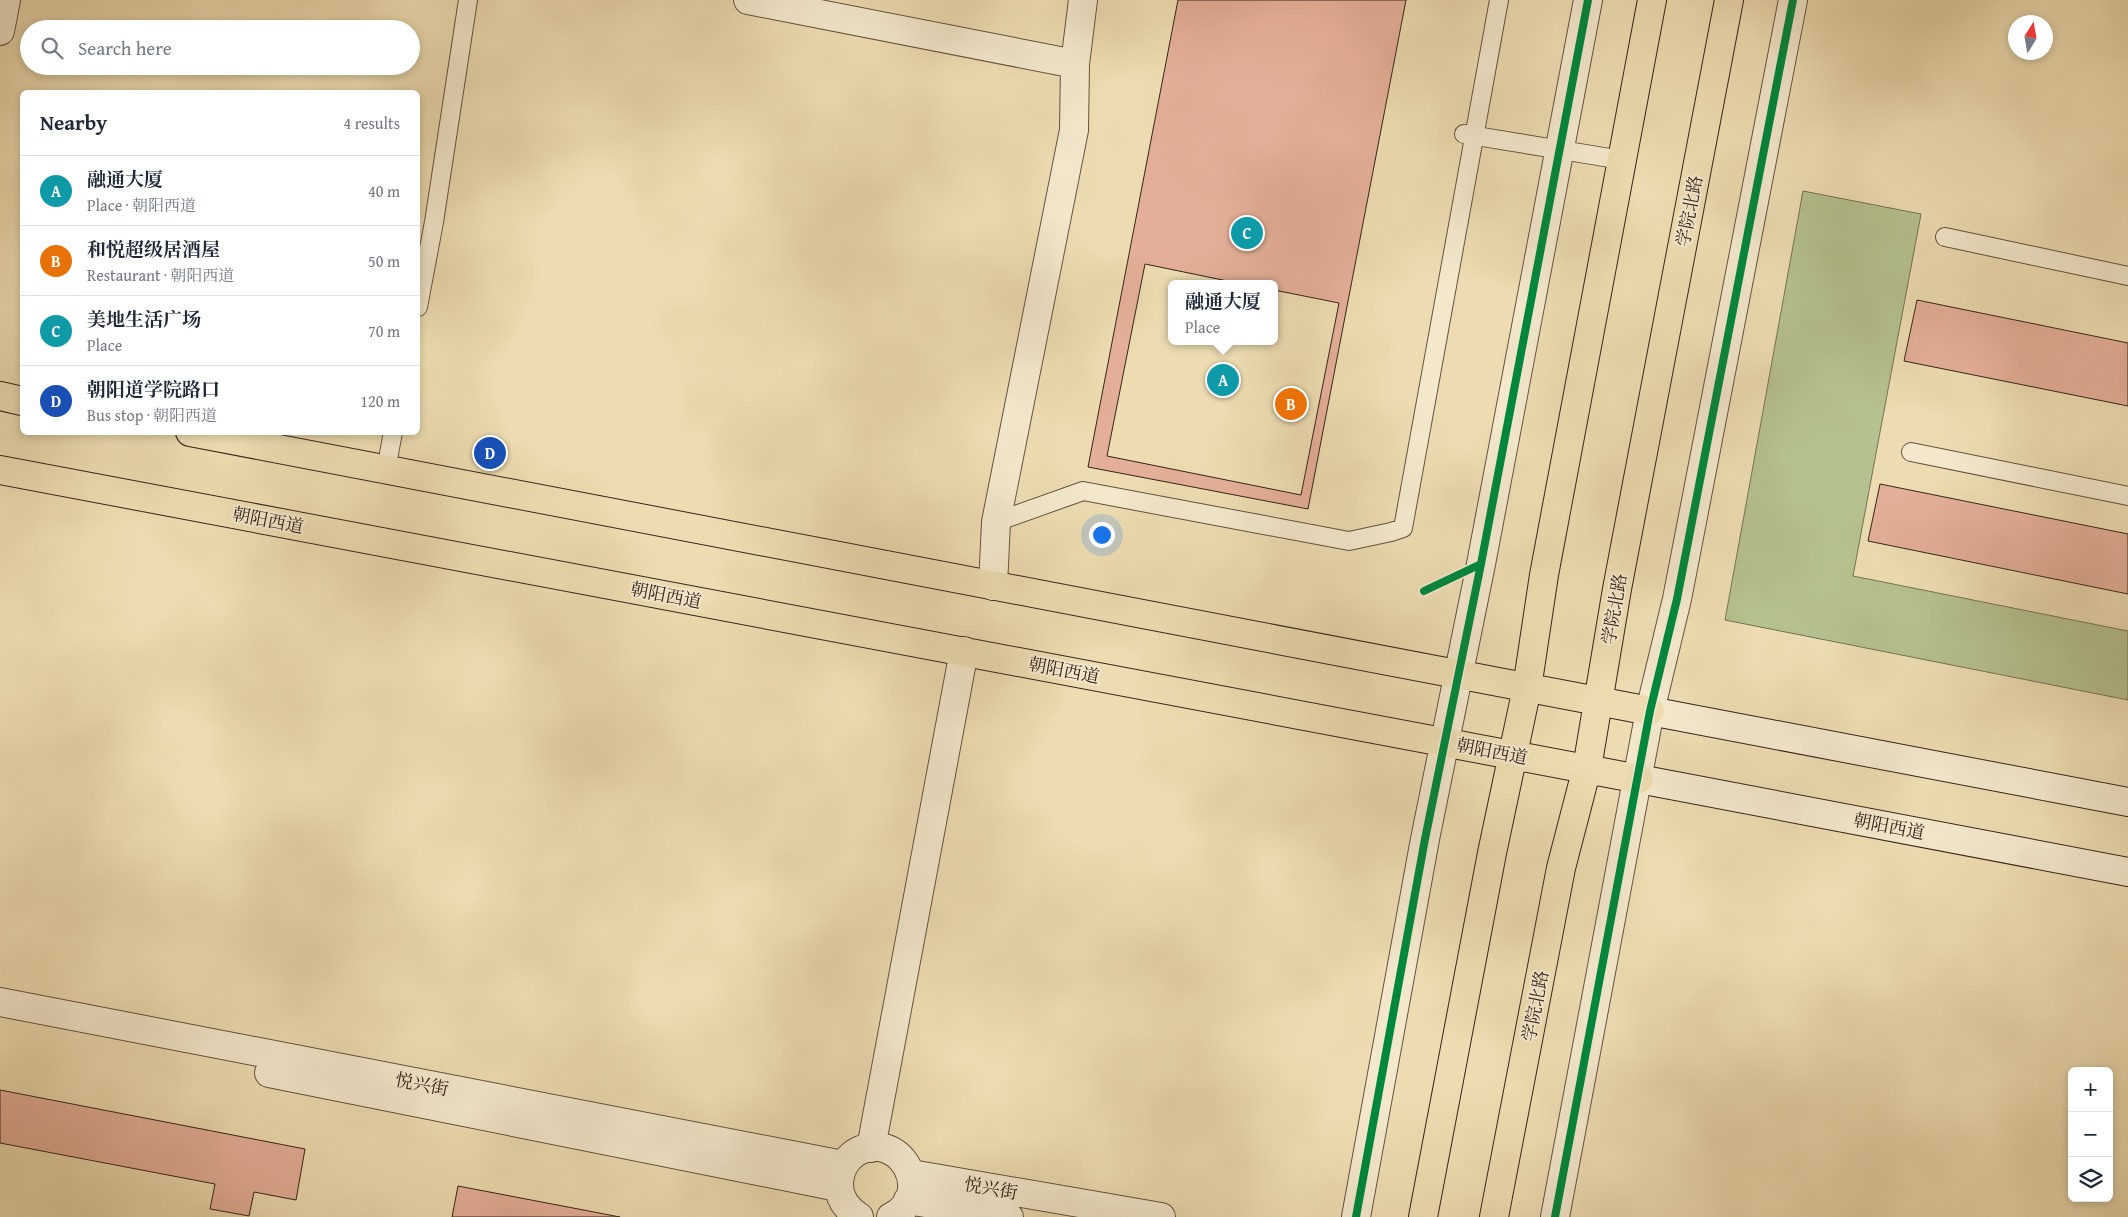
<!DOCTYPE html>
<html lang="en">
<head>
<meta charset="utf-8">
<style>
	:root { --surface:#fff; --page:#f2f2f3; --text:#1f2937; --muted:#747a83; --line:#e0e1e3; --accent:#8f2418 }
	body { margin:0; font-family:"Gentium Book Plus","Noto Serif SC",serif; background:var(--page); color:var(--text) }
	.controls { position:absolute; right:15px; bottom:15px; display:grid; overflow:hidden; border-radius:8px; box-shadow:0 2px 8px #0003 }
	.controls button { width:45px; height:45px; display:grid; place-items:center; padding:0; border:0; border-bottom:1px solid var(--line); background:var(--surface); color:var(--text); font:25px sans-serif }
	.compass { position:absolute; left:2008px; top:15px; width:45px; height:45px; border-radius:50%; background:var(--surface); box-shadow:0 2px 8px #0003; rotate:11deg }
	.you { position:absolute; left:1101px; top:534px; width:18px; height:18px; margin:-12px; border:4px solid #fff; border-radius:50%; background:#1a73e8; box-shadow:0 0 0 8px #1a73e833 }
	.badge { display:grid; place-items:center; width:32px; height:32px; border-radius:50%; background:var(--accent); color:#fff; font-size:16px; font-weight:700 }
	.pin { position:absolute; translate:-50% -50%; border:2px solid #fff; box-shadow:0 1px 5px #0006 }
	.popup { position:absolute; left:1168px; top:280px; width:110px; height:65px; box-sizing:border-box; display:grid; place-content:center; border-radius:8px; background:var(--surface); filter:drop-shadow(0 1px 4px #0005); font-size:16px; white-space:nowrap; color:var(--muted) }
	.popup b { font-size:19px; color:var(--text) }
	.popup::after { content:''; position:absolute; left:50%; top:100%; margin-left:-10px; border:10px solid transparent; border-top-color:var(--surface) }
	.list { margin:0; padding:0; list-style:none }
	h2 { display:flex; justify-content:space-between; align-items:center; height:65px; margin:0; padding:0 20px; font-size:21px }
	h2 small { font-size:16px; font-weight:400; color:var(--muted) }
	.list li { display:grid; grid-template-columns:32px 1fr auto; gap:15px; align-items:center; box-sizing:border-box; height:70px; padding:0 20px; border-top:1px solid var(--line) }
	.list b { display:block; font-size:19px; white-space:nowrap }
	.list p { margin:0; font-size:16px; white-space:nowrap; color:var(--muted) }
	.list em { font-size:16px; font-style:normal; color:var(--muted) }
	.icon { flex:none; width:28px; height:28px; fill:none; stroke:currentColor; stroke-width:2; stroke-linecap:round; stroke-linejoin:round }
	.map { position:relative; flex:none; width:2128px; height:1217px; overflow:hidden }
	.search { position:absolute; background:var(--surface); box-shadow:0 2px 8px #0003; left:20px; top:20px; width:400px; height:55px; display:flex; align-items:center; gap:12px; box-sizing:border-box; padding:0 18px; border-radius:28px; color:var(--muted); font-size:19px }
	.panel { position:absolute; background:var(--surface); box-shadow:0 2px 8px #0003; left:20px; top:90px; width:400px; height:345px; border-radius:8px }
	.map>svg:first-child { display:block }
</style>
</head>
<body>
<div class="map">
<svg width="2128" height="1217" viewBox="0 0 2128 1217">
	<rect width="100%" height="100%" fill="#eddcb1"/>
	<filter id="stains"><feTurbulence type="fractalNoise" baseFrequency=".004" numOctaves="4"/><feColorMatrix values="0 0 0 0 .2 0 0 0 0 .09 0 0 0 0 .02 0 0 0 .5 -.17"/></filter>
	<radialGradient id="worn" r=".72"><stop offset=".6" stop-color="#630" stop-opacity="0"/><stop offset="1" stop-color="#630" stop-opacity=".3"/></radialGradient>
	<path fill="#b5c18e" stroke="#767256" d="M1803 191 1921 214 1853 576 2128 631V700L1725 620Z"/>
	<path fill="#e4af98" stroke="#36241d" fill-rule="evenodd" d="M1178 0H1406L1308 509 1088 467ZM1172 284H1274V341H1172Z
		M1145 264 1242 284H1172V341H1274V290L1339 303 1301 495 1107 456Z
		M1917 300 2128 343V406L1904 361Z
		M1880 484 2128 534V594L1868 541Z
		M0 1090 305 1149 296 1200 254 1192 249 1216 210 1209 215 1184 0 1143Z
		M458 1186 620 1217H452Z"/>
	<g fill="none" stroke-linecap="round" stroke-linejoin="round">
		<g stroke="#645242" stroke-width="20">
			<path id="lane" d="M1464 134 1622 160
				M1945 237 2128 276
				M418 307 434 222 468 0
				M1911 452 2128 496
				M386 470 393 432
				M996 522 1083 491 1349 541 1391 532 1403 528 1499 0"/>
		</g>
		<g stroke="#645242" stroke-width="30">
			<path id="street" d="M748 0 1075 64
				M0 31 6 0
				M993 586 996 522 1074 130 1075 64 1083 0
				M0 1002 843 1165
				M269 1073 838 1187
				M871 1148 964 651
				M911 1174 1161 1217
				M908 1200 1009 1217
				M859 1217C847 1209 838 1198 839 1182 840 1170 845 1160 855 1153 898 1126 938 1194 891 1217
				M1356 1217 1425 839 1481 564 1588 0
				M1555 1217 1650 711 1677 599 1793 0"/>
		</g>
		<g stroke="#36241d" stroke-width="30">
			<path id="secondary" d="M1650 711 2128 802
				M1639 779 2128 872"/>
		</g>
		<g stroke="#36241d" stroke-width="30">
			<path id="primary" d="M0 396 22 401
				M190 432 1650 711
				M0 470 1639 779
				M1423 1217 1492 853 1527 688 1544 575 1652 0
				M1494 1217 1561 868 1587 768 1617 589 1729 0"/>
		</g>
		<use href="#lane" stroke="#f3e8cc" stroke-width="18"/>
		<use href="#street" stroke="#f3e8cc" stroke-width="28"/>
		<use href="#secondary" stroke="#f3e8cc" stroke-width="28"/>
		<use href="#primary" stroke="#eddcb1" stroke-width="28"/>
		<g stroke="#f3e8cc" stroke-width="11">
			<path id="cycleway" d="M1424 591 1481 564
				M1356 1217 1425 839 1481 564 1588 0
				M1555 1217 1650 711 1677 599 1793 0"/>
		</g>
		<use href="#cycleway" stroke="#00873e" stroke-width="8"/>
	</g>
	<g text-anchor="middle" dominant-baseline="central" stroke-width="4" stroke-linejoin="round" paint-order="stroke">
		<g font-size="18" fill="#36241d" stroke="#f3e8cc">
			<text transform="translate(1689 211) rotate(-79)">学院北路</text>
			<text transform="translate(268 520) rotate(11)">朝阳西道</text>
			<text transform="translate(666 595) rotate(11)">朝阳西道</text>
			<text transform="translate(1614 609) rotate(-80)">学院北路</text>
			<text transform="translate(1064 670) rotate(11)">朝阳西道</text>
			<text transform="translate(1492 751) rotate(11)">朝阳西道</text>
			<text transform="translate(1889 826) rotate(11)">朝阳西道</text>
			<text transform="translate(1535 1006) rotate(-79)">学院北路</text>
			<text transform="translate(422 1084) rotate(11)">悦兴街</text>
			<text transform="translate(991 1188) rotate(10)">悦兴街</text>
		</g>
	</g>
	<rect width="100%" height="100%" filter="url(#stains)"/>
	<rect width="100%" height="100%" fill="url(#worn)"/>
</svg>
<div class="controls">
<button>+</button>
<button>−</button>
<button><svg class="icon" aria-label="layers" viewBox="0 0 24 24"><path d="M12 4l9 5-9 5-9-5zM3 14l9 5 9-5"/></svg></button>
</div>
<svg class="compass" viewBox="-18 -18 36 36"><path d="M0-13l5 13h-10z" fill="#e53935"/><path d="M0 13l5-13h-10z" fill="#747a83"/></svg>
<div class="you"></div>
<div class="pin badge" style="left:1223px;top:380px;background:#0f9aa8">A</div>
<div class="popup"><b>融通大厦</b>Place</div>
<div class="pin badge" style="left:1291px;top:404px;background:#e8710a">B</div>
<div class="pin badge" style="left:1247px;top:233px;background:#0f9aa8">C</div>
<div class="pin badge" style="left:490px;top:453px;background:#1a4fb4">D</div>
<div class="search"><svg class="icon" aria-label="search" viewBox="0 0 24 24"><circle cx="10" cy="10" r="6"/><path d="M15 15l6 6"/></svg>Search here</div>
<section class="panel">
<h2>Nearby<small>4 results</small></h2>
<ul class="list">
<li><span class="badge" style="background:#0f9aa8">A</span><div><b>融通大厦</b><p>Place · 朝阳西道</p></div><em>40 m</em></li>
<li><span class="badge" style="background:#e8710a">B</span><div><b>和悦超级居酒屋</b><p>Restaurant · 朝阳西道</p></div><em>50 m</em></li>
<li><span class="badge" style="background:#0f9aa8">C</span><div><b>美地生活广场</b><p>Place</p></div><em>70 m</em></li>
<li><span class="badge" style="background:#1a4fb4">D</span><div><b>朝阳道学院路口</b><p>Bus stop · 朝阳西道</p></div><em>120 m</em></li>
</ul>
</section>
</div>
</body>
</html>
